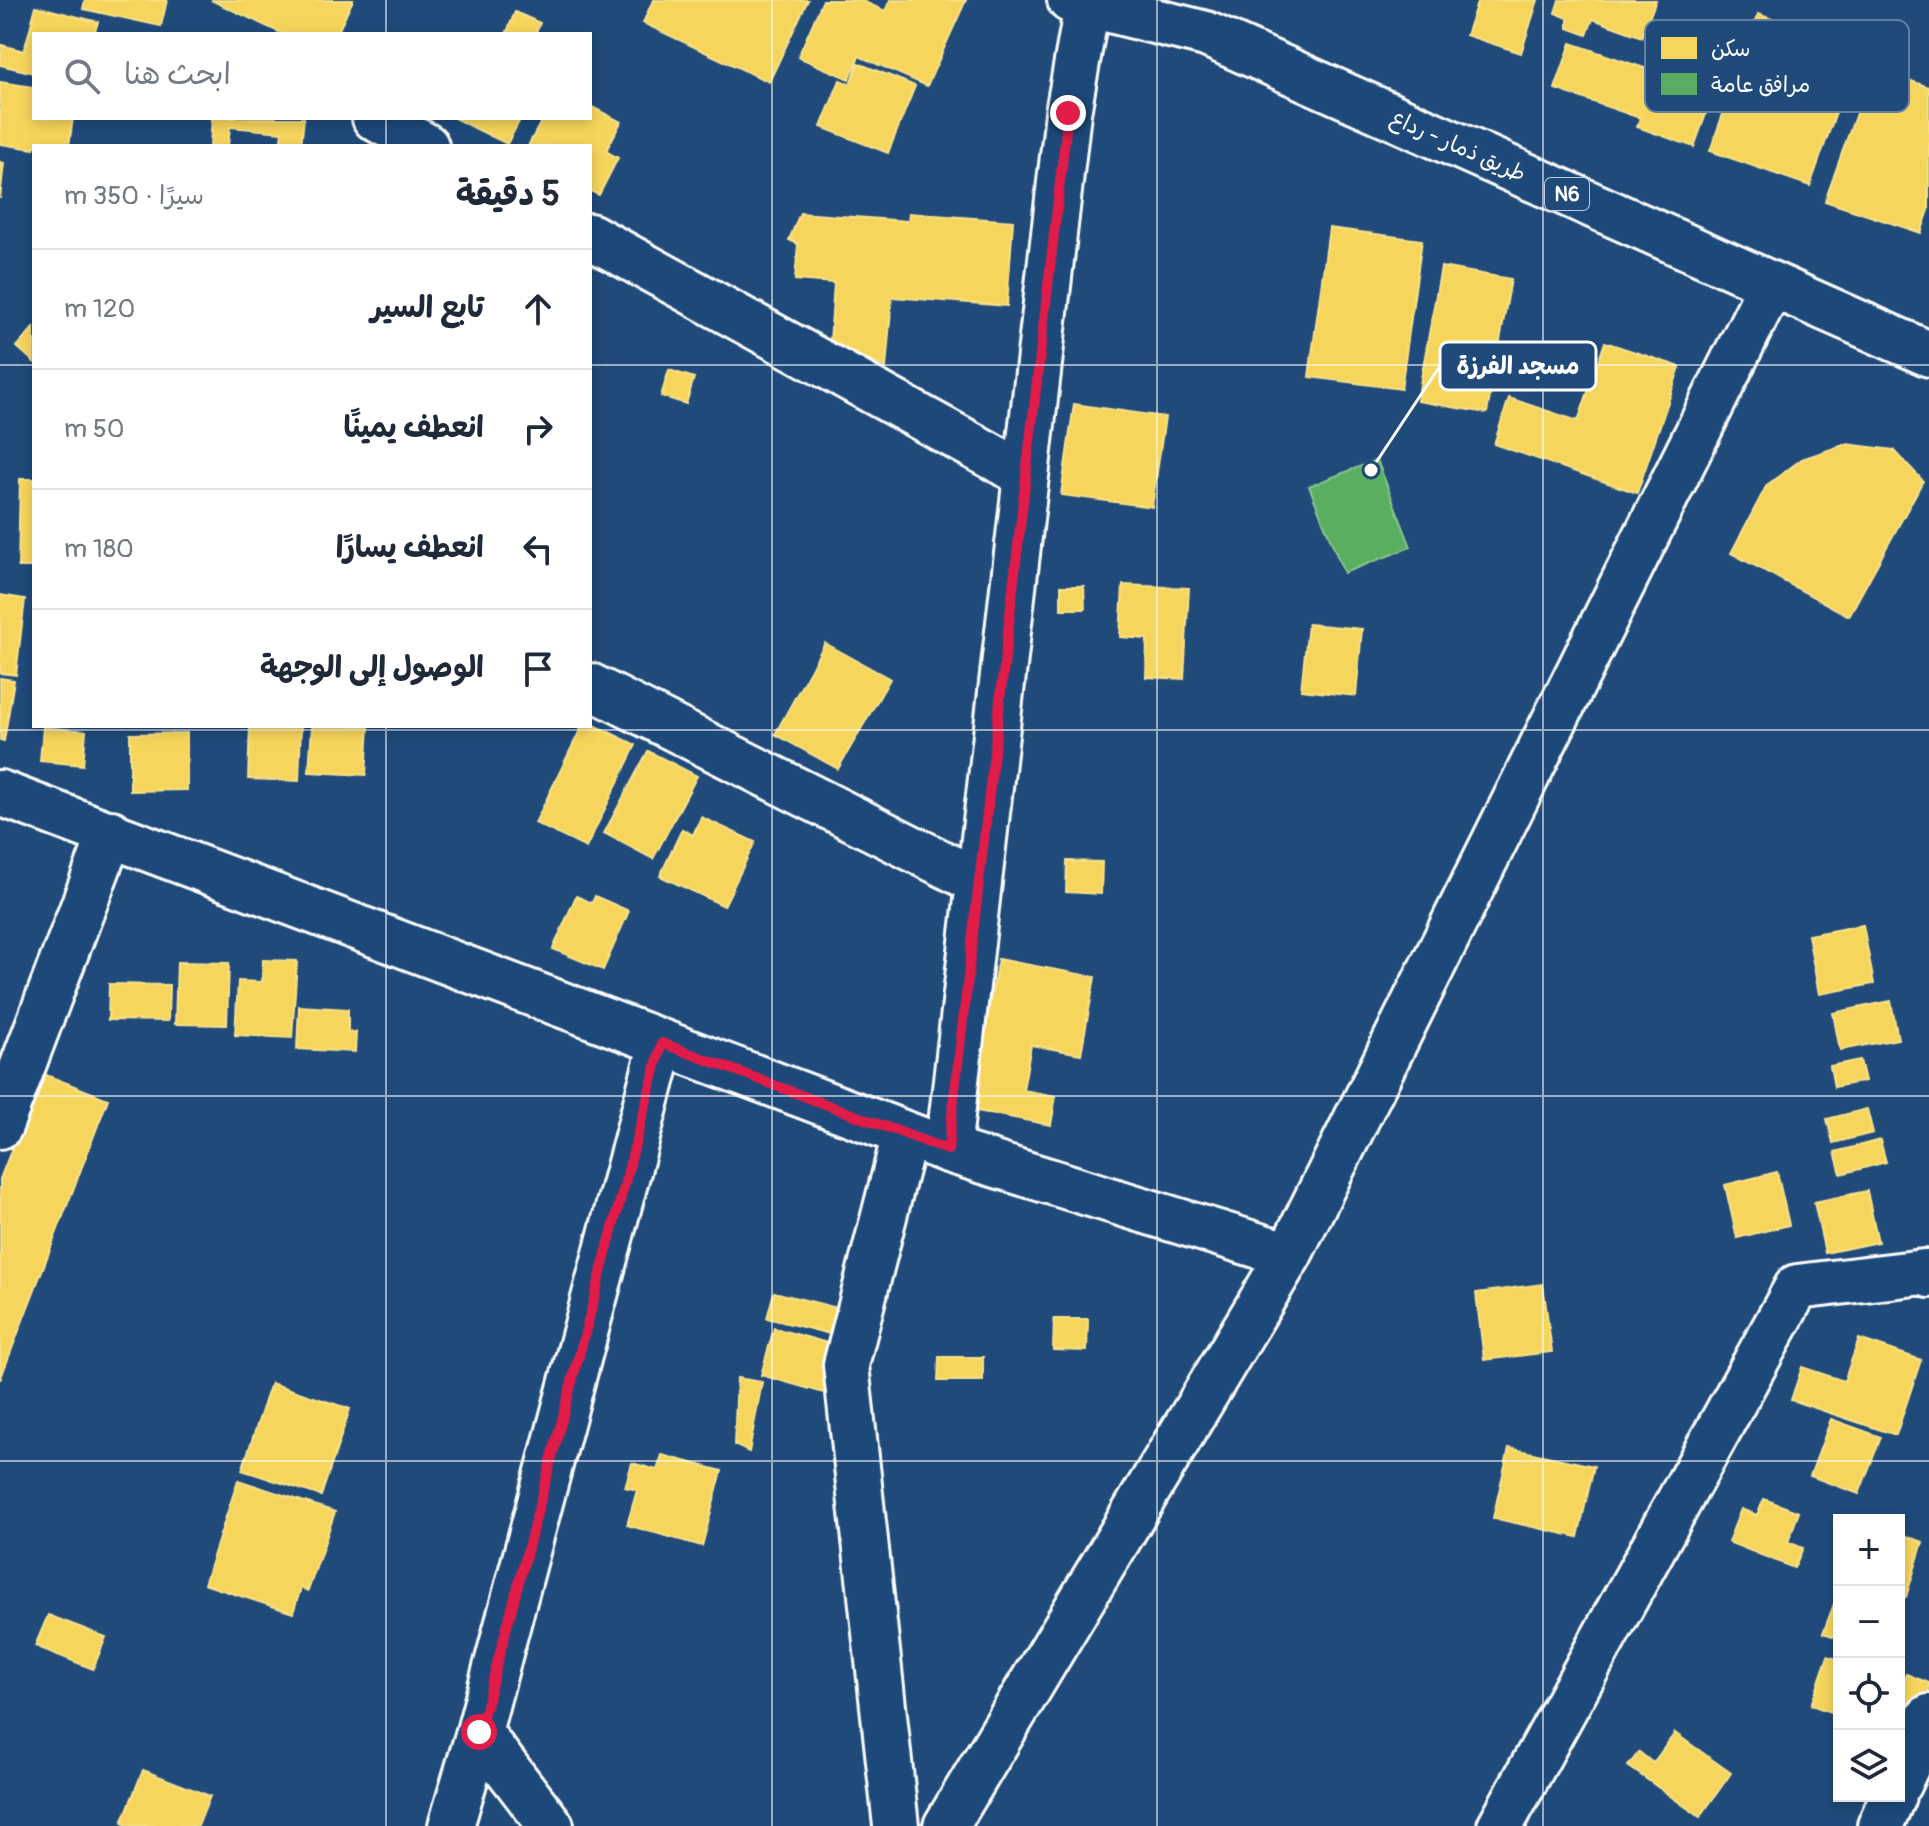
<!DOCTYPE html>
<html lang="ar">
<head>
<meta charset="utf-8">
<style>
	:root { --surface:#fff; --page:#f2f2f3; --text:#1f2937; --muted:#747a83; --line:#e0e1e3 }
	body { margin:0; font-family:Pangolin,"Playpen Sans Arabic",sans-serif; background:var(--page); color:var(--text); direction:rtl }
	.controls { position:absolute; right:24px; bottom:24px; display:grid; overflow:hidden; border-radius:0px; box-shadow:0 4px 12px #0003 }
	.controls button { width:72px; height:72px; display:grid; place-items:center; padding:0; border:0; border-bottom:2px solid var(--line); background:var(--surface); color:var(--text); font:40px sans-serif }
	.stop { position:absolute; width:24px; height:24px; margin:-18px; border:6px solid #e11d48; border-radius:50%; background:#fff }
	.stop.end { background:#e11d48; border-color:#fff; box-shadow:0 2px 8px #0008 }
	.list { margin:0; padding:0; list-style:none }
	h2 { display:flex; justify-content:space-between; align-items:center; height:104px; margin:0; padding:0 32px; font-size:34px }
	h2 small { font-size:26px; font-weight:400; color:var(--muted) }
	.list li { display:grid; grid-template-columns:52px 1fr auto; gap:24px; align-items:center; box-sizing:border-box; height:120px; padding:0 32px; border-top:2px solid var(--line) }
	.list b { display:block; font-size:30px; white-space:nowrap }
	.list em { font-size:26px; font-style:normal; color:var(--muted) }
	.icon { flex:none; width:44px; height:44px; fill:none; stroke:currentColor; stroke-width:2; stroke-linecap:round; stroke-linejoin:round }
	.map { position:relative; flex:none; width:1929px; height:1826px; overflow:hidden; direction:ltr }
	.search { position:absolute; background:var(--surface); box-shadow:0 4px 12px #0003; left:32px; top:32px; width:560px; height:88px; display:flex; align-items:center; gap:20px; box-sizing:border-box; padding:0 28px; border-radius:0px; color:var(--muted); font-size:30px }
	.panel { position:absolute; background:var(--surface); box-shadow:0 4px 12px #0003; left:32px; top:144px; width:560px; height:584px; border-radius:0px; direction:rtl }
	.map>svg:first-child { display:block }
</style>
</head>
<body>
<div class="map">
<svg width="1929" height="1826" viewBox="0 0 1929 1826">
	<rect width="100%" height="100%" fill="#1f4a7a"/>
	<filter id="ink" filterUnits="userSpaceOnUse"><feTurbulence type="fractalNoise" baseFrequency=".0125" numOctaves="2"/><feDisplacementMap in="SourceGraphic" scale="16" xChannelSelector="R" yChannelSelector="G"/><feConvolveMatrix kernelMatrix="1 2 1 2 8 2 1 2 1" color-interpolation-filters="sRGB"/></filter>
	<g filter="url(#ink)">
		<path fill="#f6d55c" stroke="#f9e28d" stroke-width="2" d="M85 0H167L161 26 83 9Z
			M211 0H353L337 34H283Z
			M653 0H808L769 82 643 23Z
			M823 0H860L885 11 890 0H966L927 86 859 56 849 79 798 57Z
			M1478 0H1538L1521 53 1466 35Z
			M1559 0H1656L1642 37 1593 19 1587 35 1568 28V18L1555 13Z
			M36 6 98 22 94 34H34V73L0 65 2 45 24 51Z
			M515 12 540 23 535 34H506Z
			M1758 14 1858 50 1810 186 1710 151Z
			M1571 43 1674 78 1670 89 1710 103 1694 147 1637 127 1640 118 1555 89Z
			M858 63 915 86 888 153 821 127 840 80 850 84Z
			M1872 68 1929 87V210L1921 233 1825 201Z
			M0 82 34 87V118H73L69 146H34V149L0 144Z
			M590 106 621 122 606 151 618 158 599 195 590 191V146H528L543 118H590Z
			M212 118H304L301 146H280L282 132 230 127 228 146H210Z
			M454 118H521L507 144Z
			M0 162 4 163 0 199Z
			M800 213 908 221 909 213 1013 221 1007 306 892 297 886 368 830 342 834 283 795 280 798 244 789 240Z
			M1329 228 1422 240 1401 389 1309 377Z
			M1441 267 1511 279 1487 413 1417 401Z
			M34 327V362L17 347Z
			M1605 342 1680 367 1637 493 1494 444 1509 398 1578 421Z
			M669 370 694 378 686 404 661 396Z
			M1074 404 1165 417 1152 507 1061 495Z
			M1846 444 1894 450 1923 481 1849 616 1731 553 1767 485 1802 459Z
			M20 479H34V567H18Z
			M1123 585 1189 588 1184 679 1146 677 1147 639 1120 637Z
			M1061 586H1084L1085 609H1061Z
			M0 595 25 599 16 675 0 673Z
			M1308 624 1362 629 1356 696 1301 690Z
			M825 643 890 679 838 769 775 734Z
			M0 678 14 680 4 741 0 740Z
			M590 723 636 745 586 848 535 823 582 726H590Z
			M250 726H301L299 781 248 779Z
			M312 726H369L366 775 309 772Z
			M43 727 86 731 83 765 40 761Z
			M187 733V790L130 791V734Z
			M648 751 697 776 653 859 604 833Z
			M701 817 755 842 724 906 660 876 682 829 693 835Z
			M1067 861 1102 862 1101 894 1066 892Z
			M576 896 592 903 595 896 629 911 603 970 553 949Z
			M1863 925 1874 984 1819 994 1808 935Z
			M998 959 1095 977 1081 1054 1031 1045 1023 1090 1056 1096 1051 1125 971 1110Z
			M263 960 297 961 292 1038 235 1035 238 981 262 982Z
			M177 962 229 963 227 1025 175 1024Z
			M109 984 169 985 168 1021 108 1020Z
			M1891 1001 1898 1039 1840 1050 1833 1013Z
			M299 1006 348 1009V1032H356L355 1052 297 1049Z
			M1860 1060 1865 1081 1834 1087 1830 1066Z
			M41 1073 108 1099 0 1380V1179Z
			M1867 1109 1873 1133 1833 1143 1827 1119Z
			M1880 1140 1886 1162 1841 1174 1835 1152Z
			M1777 1172 1789 1225 1737 1238 1725 1185Z
			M1867 1191 1878 1242 1825 1253 1814 1202Z
			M1543 1284 1552 1352 1484 1360 1476 1293Z
			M774 1292 841 1309 834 1335 767 1318Z
			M1054 1319H1088L1087 1351 1053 1350Z
			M774 1328 838 1346 824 1393 761 1375Z
			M1859 1339 1921 1360 1896 1435 1791 1400 1802 1367 1844 1381Z
			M939 1357H983V1381H938Z
			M737 1378 762 1382 749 1452 734 1445Z
			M271 1383 350 1409 321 1496 242 1470Z
			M1831 1419 1881 1437 1859 1494 1810 1476Z
			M1509 1448 1594 1466 1578 1537 1493 1518Z
			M662 1455 722 1471 702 1546 627 1525 637 1490 625 1487 632 1463 657 1470Z
			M238 1480 335 1512 308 1591 301 1588 293 1613 204 1584Z
			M1764 1499 1799 1512 1788 1542 1803 1548 1794 1568 1728 1542 1741 1509 1757 1515Z
			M1899 1534 1923 1542 1906 1597 1899 1595Z
			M1839 1591V1638L1823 1633Z
			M48 1615 106 1637 93 1669 35 1646Z
			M1828 1656 1839 1660V1715L1811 1705Z
			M1906 1674 1929 1683V1740L1899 1727V1690Z
			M1675 1733 1731 1773 1700 1817 1628 1766 1639 1752 1653 1763Z
			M143 1770 210 1796 198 1826H130L122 1823Z"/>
		<path fill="#5aae61" stroke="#8cc690" stroke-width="2" d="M1377 460 1411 547 1344 573 1309 486Z"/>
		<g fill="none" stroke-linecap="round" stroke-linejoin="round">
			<g stroke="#fff" stroke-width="50">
				<path id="minor" d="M375 118 426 146
					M590 236 1026 475
					M590 686 979 882
					M0 793 948 1150 1068 113 1088 0
					M0 1126 111 833
					M948 1150 1289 1255
					M479 1732 551 1826
					M1899 1783 1929 1717
					M451 1826 479 1732 662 1043
					M896 1826 846 1365 905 1134
					M946 1826 1289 1255 1771 285
					M1500 1826 1797 1287 1924 1272 1929 1275
					M1880 1826 1893 1796"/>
			</g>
			<g stroke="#fff" stroke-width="50">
				<path id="major" d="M1070 0 1206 34 1929 354"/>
			</g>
			<use href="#minor" stroke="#1f4a7a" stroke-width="44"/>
			<use href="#major" stroke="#1f4a7a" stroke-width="44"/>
		</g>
	</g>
	<g fill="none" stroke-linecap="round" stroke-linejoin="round" filter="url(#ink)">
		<path stroke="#e11d48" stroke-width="10" d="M479 1732 662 1043 948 1150 1068 113"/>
	</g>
	<path fill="none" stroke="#fff" stroke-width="2" stroke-opacity="0.55" d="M386 0V34M772 0V1826M1157 0V1826M1543 0V1826M386 118V146M0 365H34M590 365H1929M386 726V1826M0 730H1929M0 1096H1929M0 1461H1929"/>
	<g text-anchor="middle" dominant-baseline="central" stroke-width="8" stroke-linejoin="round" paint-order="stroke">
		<rect fill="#1f4a7a" stroke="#bcc9d7" stroke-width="2" x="1545" y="178" width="44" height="32" rx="6"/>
		<g font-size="20" font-weight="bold" fill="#fff">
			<text x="1567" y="194">N6</text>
		</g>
		<g font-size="22" fill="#fff" stroke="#1f4a7a">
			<text transform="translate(1458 146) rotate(24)">طريق ذمار - رداع</text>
		</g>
	</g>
	<rect x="1645" y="20" width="264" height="92" rx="12" fill="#1f4a7a" stroke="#6280a2" stroke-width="2"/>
	<rect x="1661" y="37" width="36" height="22" fill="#f6d55c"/>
	<rect x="1661" y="73" width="36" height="22" fill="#5aae61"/>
	<g font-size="22" fill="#fff">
		<text x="1711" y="56">سكن</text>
		<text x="1711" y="92">مرافق عامة</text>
	</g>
	<path fill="none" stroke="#fff" stroke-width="3" d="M1371 470L1440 366"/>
	<circle fill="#fff" stroke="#1f4a7a" stroke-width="3" cx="1371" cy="470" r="8"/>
	<rect fill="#1f4a7a" stroke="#fff" stroke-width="3" x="1440" y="342" width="156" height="48" rx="8"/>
	<g font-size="24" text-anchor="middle" font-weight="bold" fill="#fff">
		<text x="1518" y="374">مسجد الفرزة</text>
	</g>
</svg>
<div class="controls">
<button>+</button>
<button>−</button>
<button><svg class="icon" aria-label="locate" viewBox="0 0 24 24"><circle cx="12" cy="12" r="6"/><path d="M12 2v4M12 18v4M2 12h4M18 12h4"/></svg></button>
<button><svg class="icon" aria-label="layers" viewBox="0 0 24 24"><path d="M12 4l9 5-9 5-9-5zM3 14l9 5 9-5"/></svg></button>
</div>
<div class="stop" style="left:479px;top:1732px"></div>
<div class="stop end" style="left:1068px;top:113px"></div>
<div class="search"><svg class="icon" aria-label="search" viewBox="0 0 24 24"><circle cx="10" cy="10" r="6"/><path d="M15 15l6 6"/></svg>ابحث هنا</div>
<section class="panel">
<h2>5 دقيقة<small>سيرًا · 350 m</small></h2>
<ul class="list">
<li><svg class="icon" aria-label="ahead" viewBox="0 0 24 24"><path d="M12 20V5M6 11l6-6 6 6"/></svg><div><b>تابع السير</b></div><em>120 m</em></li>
<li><svg class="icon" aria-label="right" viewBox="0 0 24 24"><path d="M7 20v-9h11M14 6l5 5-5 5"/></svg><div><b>انعطف يمينًا</b></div><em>50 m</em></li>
<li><svg class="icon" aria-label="left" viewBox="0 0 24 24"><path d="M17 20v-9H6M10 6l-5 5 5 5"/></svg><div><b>انعطف يسارًا</b></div><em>180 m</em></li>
<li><svg class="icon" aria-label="arrive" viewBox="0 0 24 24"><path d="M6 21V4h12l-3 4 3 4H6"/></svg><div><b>الوصول إلى الوجهة</b></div></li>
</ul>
</section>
</div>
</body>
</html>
